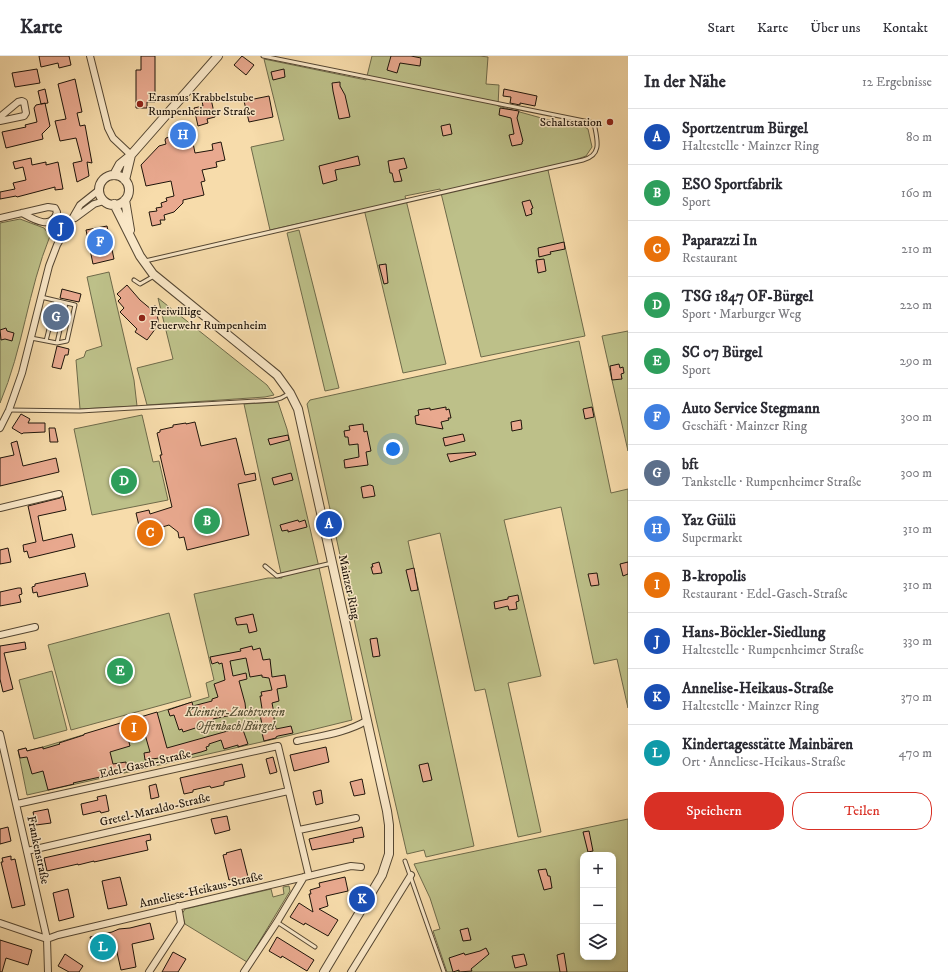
<!DOCTYPE html>
<html lang="de">
<head>
<meta charset="utf-8">
<style>
	:root { --surface:#fff; --page:#f7f7f7; --text:#2b2b33; --muted:#7c7c81; --line:#e1e1e2; --accent:#d93025 }
	body { margin:0; font-family:"IM FELL DW Pica",serif; background:var(--page); color:var(--text) }
	.controls { position:absolute; right:12px; bottom:12px; display:grid; overflow:hidden; border-radius:8px; box-shadow:0 2px 6px #0003 }
	.controls button { width:36px; height:36px; display:grid; place-items:center; padding:0; border:0; border-bottom:1px solid var(--line); background:var(--surface); color:var(--text); font:20px sans-serif }
	.you { position:absolute; left:393px; top:393px; width:14px; height:14px; margin:-10px; border:3px solid #fff; border-radius:50%; background:#1a73e8; box-shadow:0 0 0 6px #1a73e833 }
	.badge { display:grid; place-items:center; width:26px; height:26px; border-radius:50%; background:var(--accent); color:#fff; font-size:13px; font-weight:700 }
	.pin { position:absolute; translate:-50% -50%; border:2px solid #fff; box-shadow:0 1px 4px #0006 }
	.list { margin:0; padding:0; list-style:none }
	h2 { display:flex; justify-content:space-between; align-items:center; height:52px; margin:0; padding:0 16px; font-size:17px }
	h2 small { font-size:13px; font-weight:400; color:var(--muted) }
	.list li { display:grid; grid-template-columns:26px 1fr auto; gap:12px; align-items:center; box-sizing:border-box; height:56px; padding:0 16px; border-top:1px solid var(--line) }
	.list b { display:block; font-size:15px; white-space:nowrap }
	.list p { margin:0; font-size:13px; white-space:nowrap; color:var(--muted) }
	.list em { font-size:13px; font-style:normal; color:var(--muted) }
	.actions { display:flex; gap:8px; padding:12px 16px }
	.actions a { flex:1; padding:9px 0; border:1px solid var(--accent); border-radius:16px; text-align:center; font-size:14px; color:var(--accent) }
	.actions .main { background:var(--accent); color:#fff }
	.icon { flex:none; width:22px; height:22px; fill:none; stroke:currentColor; stroke-width:2; stroke-linecap:round; stroke-linejoin:round }
	.map { position:relative; flex:none; width:628px; height:916px; overflow:hidden }
	header { display:flex; align-items:center; gap:24px; box-sizing:border-box; height:56px; padding:0 20px; background:var(--surface); border-bottom:1px solid var(--line) }
	header strong { font-size:19px }
	nav { display:flex; gap:22px; margin-inline-start:auto; font-size:14px }
	main { display:flex }
	aside { flex:1; background:var(--surface) }
	.map>svg:first-child { display:block }
</style>
</head>
<body>
<header>
<strong>Karte</strong>
<nav><a>Start</a><a>Karte</a><a>Über uns</a><a>Kontakt</a></nav>
</header>
<main>
<div class="map">
<svg width="628" height="916" viewBox="0 0 628 916">
	<rect width="100%" height="100%" fill="#f7dcab"/>
	<filter id="stains"><feTurbulence type="fractalNoise" baseFrequency=".005" numOctaves="4"/><feColorMatrix values="0 0 0 0 .2 0 0 0 0 .09 0 0 0 0 .02 0 0 0 .5 -.17"/></filter>
	<radialGradient id="worn" r=".72"><stop offset=".6" stop-color="#630" stop-opacity="0"/><stop offset="1" stop-color="#630" stop-opacity=".3"/></radialGradient>
	<path fill="#bdc089" stroke="#6e6a4a" fill-rule="evenodd" d="M372 0H480L488 1 486 28 499 29 498 50 545 63 583 70 588 73 592 91 586 100 548 114 585 280 481 301 440 133 405 140 446 308 403 317 364 153 270 174 251 91 284 84 264 3 366 24Z
		M20 163 44 172 50 180C28 234 23 293 0 347V167Z
		M299 174 339 332 325 335 287 177Z
		M109 216 134 324 137 350 80 353 76 304 84 301 86 295 102 290 87 221Z
		M158 242 267 329 274 339 265 341 147 349 137 312 173 303Z
		M628 275V395L602 280Z
		M579 285 611 437 628 433V652L617 603 594 608 561 451 504 464 541 620 508 627 541 776 518 781 485 633 475 635 440 477 408 485 474 790 426 801 424 794 407 798 375 659 307 348 310 344Z
		M278 346 287 373 318 507 352 664 279 682 27 739 18 694 26 692 27 695 43 691 209 641 206 627 214 624 194 538 268 522H282L244 348Z
		M142 359 153 406 159 405 168 444 92 459 74 373Z
		M169 557 191 641 71 674 48 589Z
		M52 615 67 674 34 683 19 624Z
		M628 763V916H447L433 875 440 873 430 842 414 808ZM583 799H613V901H583Z
		M289 830 290 835 247 906 185 868 182 858 185 853 271 833 273 841 284 838 283 831Z"/>
	<path fill="#e9a98f" stroke="#1e140a" d="M39 0H69L71 9 59 12 58 7 41 11Z
		M141 0H155V46H147V52H136V14H141Z
		M242 0 254 9 246 19 234 9Z
		M391 0H411L421 2 420 10 400 7 397 17 387 14Z
		M37 13 40 27 15 31 12 17Z
		M284 13 285 21 273 24 271 16Z
		M75 23 82 56 77 57 80 70 85 69 92 107 87 106 89 120 77 126 73 107 82 105 76 82 60 85 55 65 66 63 58 28Z
		M340 26V30L345 39 350 61 339 63 333 35 332 27Z
		M45 33 48 47 41 48 45 47 50 70 42 78 43 83 6 92 2 76 26 71 25 69 37 66 34 52 36 49 41 48 38 35Z
		M504 33 537 40 535 50 520 47V49L510 47 511 41 503 40Z
		M269 40 273 61 249 66 244 45Z
		M211 43 215 61 207 63 208 67 198 70 194 52 203 50 202 45Z
		M500 52 519 55 517 62 523 85 522 86V88L512 90 509 79 514 78 511 62 499 59Z
		M450 68 452 78 443 80 441 70Z
		M183 71V74L190 72 195 97 213 94 212 88 221 86 225 104 216 106 217 111 202 114 205 125 201 126 204 139 183 144V147L174 156 164 159 165 164H160L161 168 152 170 149 156 157 155 156 152 162 151 161 147 167 145 166 142 174 140 171 125 146 130 141 109 159 90 166 88 165 84 166 82 170 81 169 76 176 75V73Z
		M358 100 360 109 335 114 337 124 323 128 319 110Z
		M31 102 32 109 46 106V109L58 106 63 133 55 134V131L17 141 16 140 0 143V136L15 133 13 127 26 124 23 111 15 113 13 106Z
		M404 102 407 112 399 114 402 125 394 126 392 117H390L388 105Z
		M530 144 533 152 531 153 532 158 526 160 522 146Z
		M107 170 114 203 93 208 86 174Z
		M564 186 565 193 550 196 551 198 539 201 538 192Z
		M544 203 546 215 538 217 536 204Z
		M386 208 388 227 384 228 379 209Z
		M127 229 140 244 152 254 155 249 159 268 147 284 135 276 137 273 120 256 124 252 118 245 121 242 117 238Z
		M62 233 81 238 79 246 60 242Z
		M57 255 61 256 57 275 52 274Z
		M6 272 7 275 14 277 12 285 5 283 1 284 0 274Z
		M57 290 69 293 68 299H65L61 313 52 311Z
		M619 308 620 312 623 311 624 317 621 318 622 323 612 324 610 310Z
		M446 351V354L449 353 451 362H448L449 364 441 366 443 373 416 368 415 360 419 359 418 354 430 352V354Z
		M592 351 594 361 585 363 583 353Z
		M21 358 30 363 28 367H45V376L23 377 22 378 12 372Z
		M521 364 522 373 512 375 511 366Z
		M195 366 201 390 236 382 245 419 255 417 256 424 238 428 249 479 187 494 184 481 179 482 178 476 169 469 159 472 160 477 146 480 145 473 140 474 136 457 149 454 150 458 172 451 160 399H162L157 377 160 376V374L173 371V369L186 367V368Z
		M363 368 364 376 367 375 371 395 366 396 368 409 345 412 344 404 359 401 358 388 349 389 348 381H345L344 375 350 374 349 370Z
		M49 372H55L58 386H50Z
		M463 378 465 385 445 390 443 382Z
		M288 379 289 384 270 389 268 383Z
		M17 385 23 410 56 402 59 416 0 430V402L14 399 11 387Z
		M475 396 476 399 450 406 447 398Z
		M291 417 293 424 274 429 272 422Z
		M370 429 373 430 375 440 363 442 361 431Z
		M63 440 66 454 38 460 43 485 72 478 75 491 29 502 27 495 24 496 23 489 36 486 28 450 60 442Z
		M298 464 299 466 305 464 307 471 288 476V474L282 475 280 469Z
		M8 492 11 506 0 508V494Z
		M379 506 382 517 373 518 371 511H373L372 508Z
		M628 506V518L623 520 620 508Z
		M414 512 418 534 411 535 406 514Z
		M85 517 88 530 38 541 37 536 33 537 32 531 35 530V528Z
		M597 517 599 529 591 530 588 518Z
		M18 532H21L22 538 19 539 21 546 0 550V536Z
		M518 539 519 545 516 546 517 553 509 554 508 550 495 553 494 546 508 543V541Z
		M253 558 257 575 249 577 247 568 237 569 235 562Z
		M377 582 380 600 373 601 370 583Z
		M25 586 26 593 4 597 13 633 3 636 0 623V590Z
		M252 590 253 594 260 592 263 604 270 603 272 621 285 619 287 631 277 633 279 645 272 647 274 657H273L276 673 291 670 293 677 278 680 276 681V682L264 685 262 677H264L260 659H263L260 640H262L261 636 272 634 269 622 262 621V619L250 621 246 602 230 605 233 620 246 617 247 623 239 625 245 647 246 656 213 663 214 666 183 676 182 673 179 674 174 659 170 660 168 654 192 646 193 650 212 645V643L218 641 214 628 225 624 222 607 219 608 218 606 212 608 210 601 241 595 240 593Z
		M157 656 167 692 242 671 248 688 238 691V689L224 693 221 684 209 688V690L206 691 207 694 201 696 174 703 173 700 145 704 144 697 150 696 144 675 138 676 127 679 130 690 110 696 113 708 126 706 127 715 73 727 74 728 48 734 43 715 32 718 27 701 20 702 18 694 26 692 27 695 43 691V693L60 688 59 687 84 679V678Z
		M326 691 329 706 294 715 290 699Z
		M273 701 277 716 270 718 266 703Z
		M428 707 432 724 423 726 419 709Z
		M242 708 245 721 224 726V729L211 732 210 730 193 734V736L184 738 180 722Z
		M362 723 365 738 354 740 350 726Z
		M156 728 159 741 151 743 149 730Z
		M321 734 323 747 316 749 313 736Z
		M106 739 109 755 101 757 100 755 83 759 81 748 98 744 97 741Z
		M48 753 51 767 36 769 33 756Z
		M227 760 230 774 215 778 211 763Z
		M8 771 11 785 0 788V773Z
		M362 771 364 781 353 783 354 786 312 794 309 783Z
		M589 775 593 795 588 796 583 776Z
		M150 778 151 784 146 785 148 794 94 806V805L78 809V808L47 815 44 802Z
		M241 793 248 821 233 825 232 823 229 824 223 799 227 798 226 797Z
		M11 800V804L15 803 25 849 12 852 1 806H3L2 802Z
		M546 813 548 820H550L552 832 544 834 538 814Z
		M120 821 127 849 108 853 102 825Z
		M345 821 348 835 326 840 328 850 319 853 338 864 328 880 305 867 304 869 290 861 299 847 313 856 309 838H311L310 834 320 831 319 827Z
		M68 833 74 861 59 865 53 837Z
		M150 867 154 883 132 888 136 911 121 914 116 892 94 896 90 881 112 876 119 873 130 872Z
		M468 872 471 884 463 885 460 874Z
		M277 881 314 904 307 915 282 900 281 902 269 895Z
		M0 884 32 894 28 909 6 902 2 916H0Z
		M486 892 489 898 471 913 472 915 459 916V914L453 916 449 902 464 897 465 899 480 895Z
		M173 896 186 903 178 916H162Z
		M564 897 567 916H560L557 899Z
		M65 898 83 910 79 916H69L58 910Z
		M524 898 527 909 515 912 512 900Z"/>
	<g fill="none" stroke-linecap="round" stroke-linejoin="round">
		<g stroke="#544632" stroke-width="5">
			<path id="service" d="M145 205 583 104C603 99 597 83 594 67L263 0
				M134 224 140 228 154 220
				M31 282 57 287 67 285 75 249 41 241
				M46 285 56 245
				M57 287 66 247
				M9 354 80 355 274 344 281 342 290 337
				M265 510 277 520 332 507
				M405 805 444 916
				M277 866 315 891"/>
		</g>
		<g stroke="#544632" stroke-width="8">
			<path id="minor" d="M90 0 108 72 113 82 131 99
				M0 61 18 46 22 45 24 46 26 57 24 60 0 65
				M0 162 48 151 55 152 57 156C52 175 33 163 22 157
				M75 162 94 148 104 145
				M0 372 9 354 22 317 49 210 57 189 80 149 99 134
				M0 452 59 438
				M0 579 35 571
				M0 678 47 883 48 916
				M297 685C319 680 346 677 366 665
				M17 748 278 690 309 820
				M299 774 356 762
				M27 795 288 735
				M0 867 47 883 58 879 351 810 361 811
				M149 916 181 867 178 850
				M244 916 277 866 304 821
				M351 916 411 819"/>
		</g>
		<g stroke="#544632" stroke-width="10">
			<path id="tertiary" d="M114 119 120 108 131 99 218 0
				M99 134a15 15 0 1 1 30 0a15 15 0 1 1-30 0Z
				M125 124 131 99
				M125 144 130 174
				M114 148 140 200 153 218 277 319 290 337 298 353 387 755 389 769V798L382 819 324 916"/>
		</g>
		<use href="#service" stroke="#fae8c8" stroke-width="3"/>
		<use href="#minor" stroke="#fae8c8" stroke-width="6"/>
		<use href="#tertiary" stroke="#fae8c8" stroke-width="8"/>
	</g>
	<g fill="#8f2418" stroke="#fae8c8" stroke-width="1.5">
		<circle cx="140" cy="48" r="4"/>
		<circle cx="610" cy="66" r="4"/>
		<circle cx="142" cy="262" r="4"/>
	</g>
	<g text-anchor="middle" dominant-baseline="central" stroke-width="3" stroke-linejoin="round" paint-order="stroke">
		<g font-size="12" fill="#1e140a" stroke="#fae8c8" text-anchor="start">
			<text x="148" y="41">Erasmus Krabbelstube<tspan x="148" dy="14">Rumpenheimer Straße</tspan></text>
			<text x="602" y="66" text-anchor="end">Schaltstation</text>
			<text x="150" y="255">Freiwillige<tspan x="150" dy="14">Feuerwehr Rumpenheim</tspan></text>
		</g>
		<g font-size="12" fill="#1e140a" stroke="#fae8c8">
			<text transform="translate(349 531) rotate(78)">Mainzer Ring</text>
			<text transform="translate(145 708) rotate(-13)">Edel-Gasch-Straße</text>
			<text transform="translate(155 754) rotate(-13)">Gretel-Maraldo-Straße</text>
			<text transform="translate(38 794) rotate(78)">Frankenstraße</text>
			<text transform="translate(201 834) rotate(-13)">Anneliese-Heikaus-Straße</text>
		</g>
		<g font-size="12" font-style="italic" fill="#565036" stroke="#fae8c8">
			<text x="235" y="656">Kleintier-Zuchtverein<tspan x="235" dy="14">Offenbach/Bürgel</tspan></text>
		</g>
	</g>
	<rect width="100%" height="100%" filter="url(#stains)"/>
	<rect width="100%" height="100%" fill="url(#worn)"/>
</svg>
<div class="controls">
<button>+</button>
<button>−</button>
<button><svg class="icon" aria-label="layers" viewBox="0 0 24 24"><path d="M12 4l9 5-9 5-9-5zM3 14l9 5 9-5"/></svg></button>
</div>
<div class="you"></div>
<div class="pin badge" style="left:329px;top:468px;background:#1a4fb4">A</div>
<div class="pin badge" style="left:207px;top:465px;background:#2e9e5b">B</div>
<div class="pin badge" style="left:150px;top:477px;background:#e8710a">C</div>
<div class="pin badge" style="left:124px;top:425px;background:#2e9e5b">D</div>
<div class="pin badge" style="left:120px;top:615px;background:#2e9e5b">E</div>
<div class="pin badge" style="left:100px;top:186px;background:#3f7fe0">F</div>
<div class="pin badge" style="left:56px;top:261px;background:#5c6f8a">G</div>
<div class="pin badge" style="left:183px;top:79px;background:#3f7fe0">H</div>
<div class="pin badge" style="left:134px;top:672px;background:#e8710a">I</div>
<div class="pin badge" style="left:61px;top:172px;background:#1a4fb4">J</div>
<div class="pin badge" style="left:362px;top:843px;background:#1a4fb4">K</div>
<div class="pin badge" style="left:103px;top:891px;background:#0f9aa8">L</div>
</div>
<aside>
<h2>In der Nähe<small>12 Ergebnisse</small></h2>
<ul class="list">
<li><span class="badge" style="background:#1a4fb4">A</span><div><b>Sportzentrum Bürgel</b><p>Haltestelle · Mainzer Ring</p></div><em>80 m</em></li>
<li><span class="badge" style="background:#2e9e5b">B</span><div><b>ESO Sportfabrik</b><p>Sport</p></div><em>160 m</em></li>
<li><span class="badge" style="background:#e8710a">C</span><div><b>Paparazzi In</b><p>Restaurant</p></div><em>210 m</em></li>
<li><span class="badge" style="background:#2e9e5b">D</span><div><b>TSG 1847 OF-Bürgel</b><p>Sport · Marburger Weg</p></div><em>220 m</em></li>
<li><span class="badge" style="background:#2e9e5b">E</span><div><b>SC 07 Bürgel</b><p>Sport</p></div><em>290 m</em></li>
<li><span class="badge" style="background:#3f7fe0">F</span><div><b>Auto Service Stegmann</b><p>Geschäft · Mainzer Ring</p></div><em>300 m</em></li>
<li><span class="badge" style="background:#5c6f8a">G</span><div><b>bft</b><p>Tankstelle · Rumpenheimer Straße</p></div><em>300 m</em></li>
<li><span class="badge" style="background:#3f7fe0">H</span><div><b>Yaz Gülü</b><p>Supermarkt</p></div><em>310 m</em></li>
<li><span class="badge" style="background:#e8710a">I</span><div><b>B-kropolis</b><p>Restaurant · Edel-Gasch-Straße</p></div><em>310 m</em></li>
<li><span class="badge" style="background:#1a4fb4">J</span><div><b>Hans-Böckler-Siedlung</b><p>Haltestelle · Rumpenheimer Straße</p></div><em>330 m</em></li>
<li><span class="badge" style="background:#1a4fb4">K</span><div><b>Annelise-Heikaus-Straße</b><p>Haltestelle · Mainzer Ring</p></div><em>370 m</em></li>
<li><span class="badge" style="background:#0f9aa8">L</span><div><b>Kindertagesstätte Mainbären</b><p>Ort · Anneliese-Heikaus-Straße</p></div><em>470 m</em></li>
</ul>
<div class="actions"><a class="main">Speichern</a><a>Teilen</a></div>
</aside>
</main>
</body>
</html>
